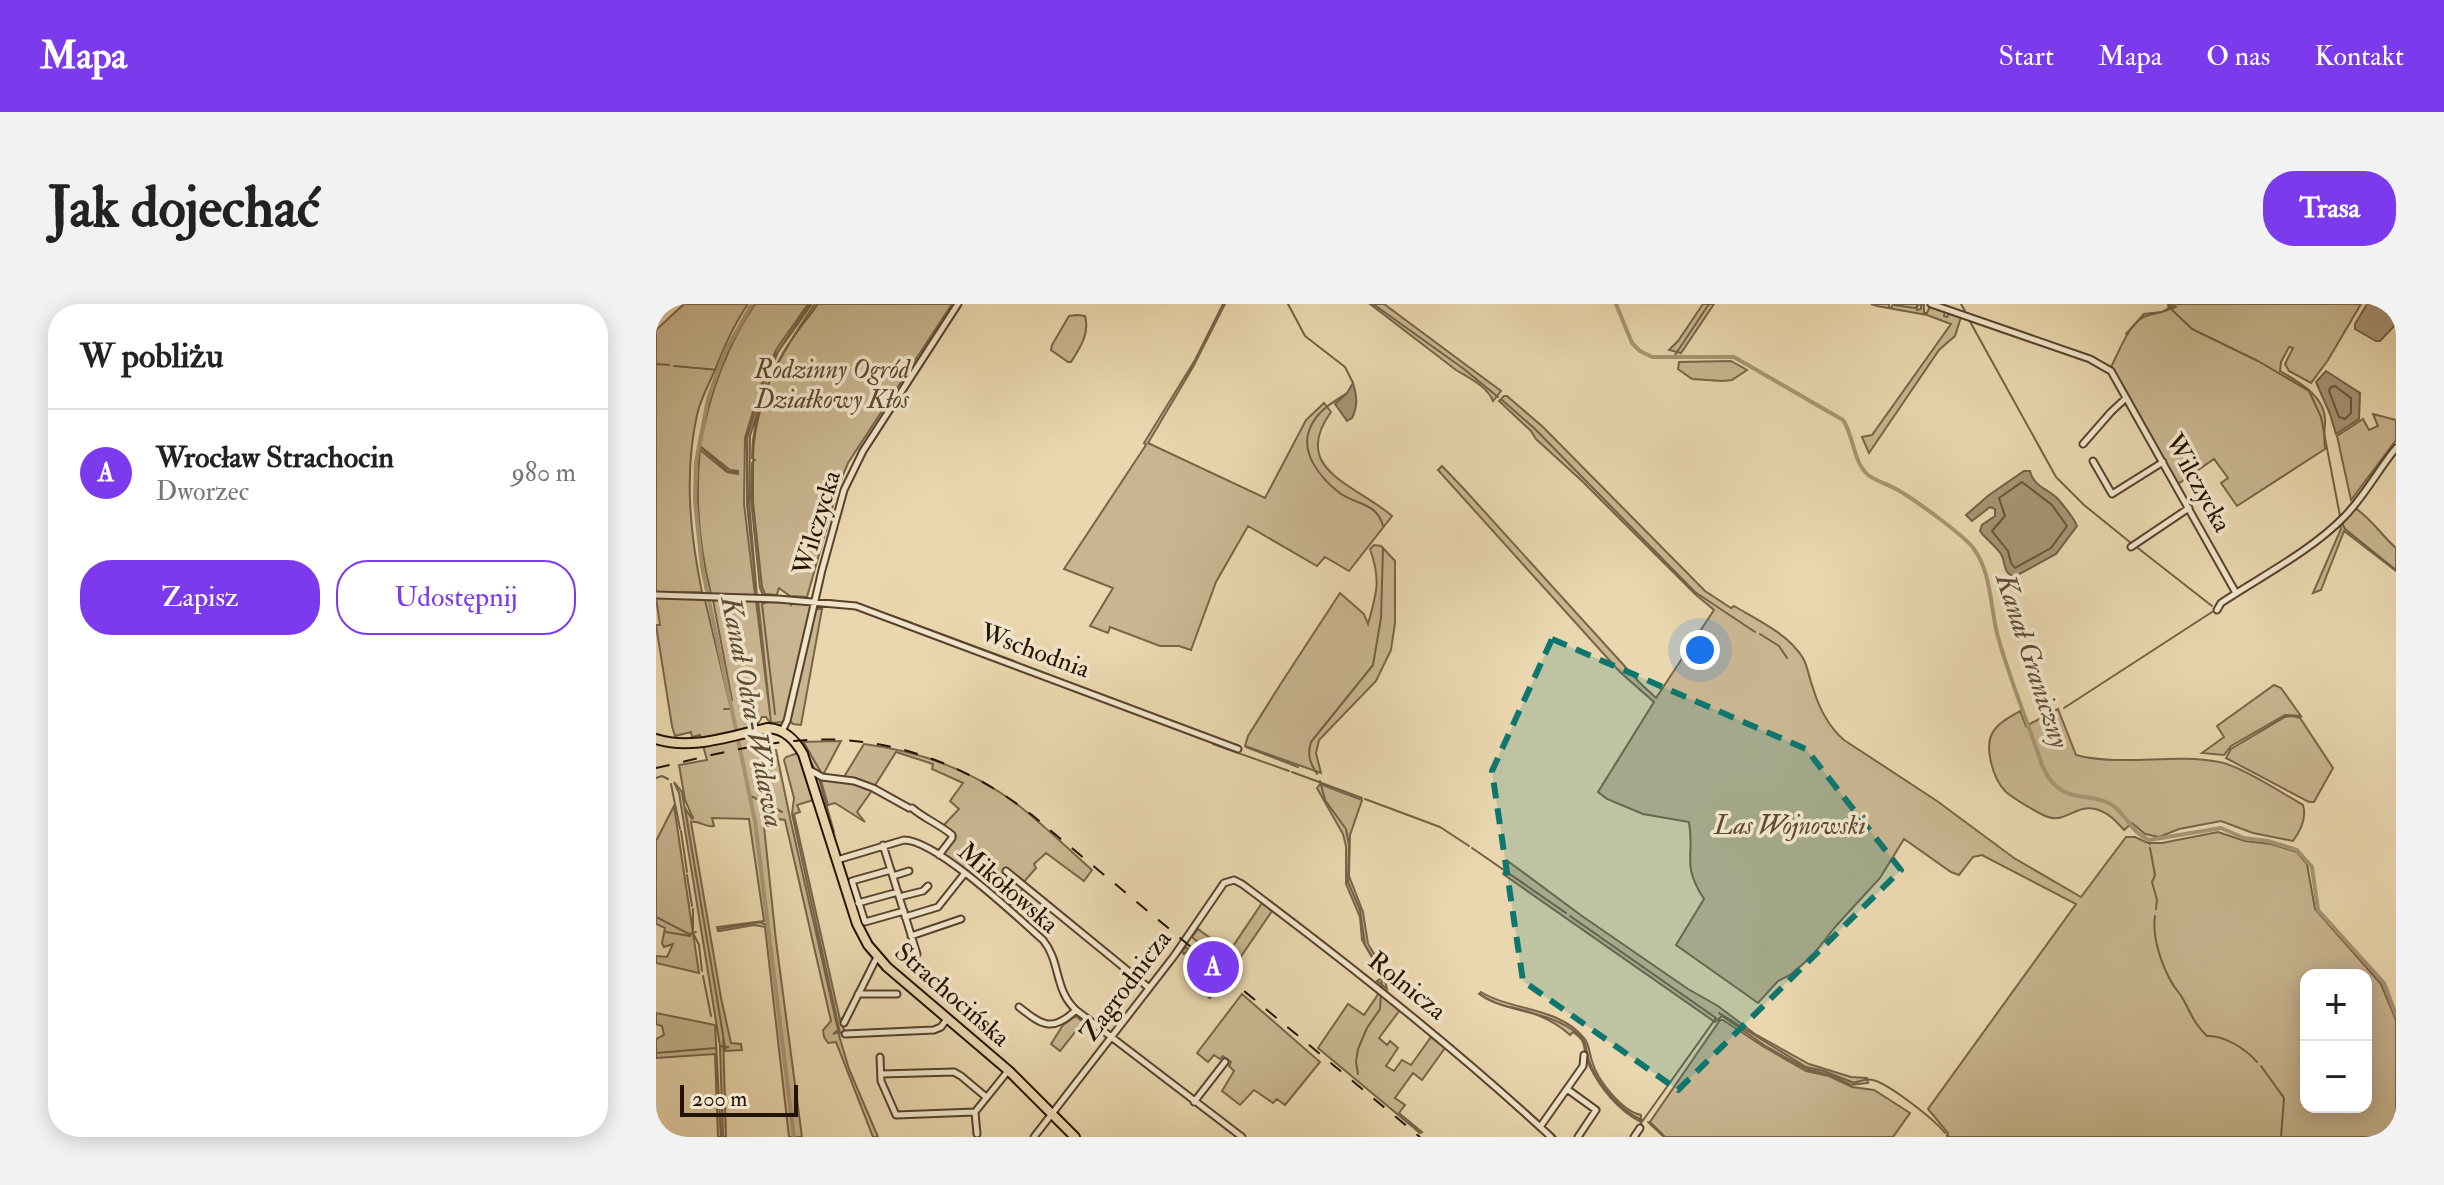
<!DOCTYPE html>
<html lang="pl">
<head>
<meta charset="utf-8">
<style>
	:root { --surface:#fff; --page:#f2f2f2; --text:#222; --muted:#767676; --line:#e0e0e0; --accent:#7c3aed }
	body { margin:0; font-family:"IM FELL Double Pica",serif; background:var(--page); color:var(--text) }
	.controls { position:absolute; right:24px; bottom:24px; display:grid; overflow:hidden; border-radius:16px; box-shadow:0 4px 20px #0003 }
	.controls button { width:72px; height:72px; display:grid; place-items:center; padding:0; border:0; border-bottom:2px solid var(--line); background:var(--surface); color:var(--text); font:40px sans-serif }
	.scale { position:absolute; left:24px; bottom:20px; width:118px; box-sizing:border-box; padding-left:8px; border:4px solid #261200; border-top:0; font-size:22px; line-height:28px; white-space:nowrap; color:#261200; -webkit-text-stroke:6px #f1e5cb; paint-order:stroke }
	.you { position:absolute; left:1044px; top:346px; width:28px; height:28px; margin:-20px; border:6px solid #fff; border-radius:50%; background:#1a73e8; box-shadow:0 0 0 12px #1a73e833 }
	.badge { display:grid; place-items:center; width:52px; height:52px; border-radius:50%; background:var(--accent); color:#fff; font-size:26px; font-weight:700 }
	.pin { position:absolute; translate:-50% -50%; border:4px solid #fff; box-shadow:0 2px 8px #0006 }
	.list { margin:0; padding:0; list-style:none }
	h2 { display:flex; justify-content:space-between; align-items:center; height:104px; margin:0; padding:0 32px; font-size:34px }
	h2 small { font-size:26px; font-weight:400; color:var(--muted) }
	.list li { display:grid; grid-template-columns:52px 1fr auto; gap:24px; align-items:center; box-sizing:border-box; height:128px; padding:0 32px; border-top:2px solid var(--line) }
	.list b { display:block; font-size:30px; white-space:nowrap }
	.list p { margin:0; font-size:26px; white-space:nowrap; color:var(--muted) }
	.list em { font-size:26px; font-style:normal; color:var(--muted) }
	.actions { display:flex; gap:16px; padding:24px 32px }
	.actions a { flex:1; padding:18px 0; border:2px solid var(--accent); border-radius:32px; text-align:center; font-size:28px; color:var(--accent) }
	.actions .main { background:var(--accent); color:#fff }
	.map { position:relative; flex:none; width:1740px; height:833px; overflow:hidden; border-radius:32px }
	header { display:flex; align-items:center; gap:48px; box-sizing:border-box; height:112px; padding:0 40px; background:var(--accent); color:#fff }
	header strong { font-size:38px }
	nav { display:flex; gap:44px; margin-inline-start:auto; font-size:28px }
	.intro { display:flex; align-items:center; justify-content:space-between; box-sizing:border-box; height:192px; padding:0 48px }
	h1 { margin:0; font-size:56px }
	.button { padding:20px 36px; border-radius:32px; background:var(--accent); color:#fff; font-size:28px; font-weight:700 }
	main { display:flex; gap:48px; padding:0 48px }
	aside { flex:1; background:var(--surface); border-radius:32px; box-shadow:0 4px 20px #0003 }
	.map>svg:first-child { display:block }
</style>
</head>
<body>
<header>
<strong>Mapa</strong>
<nav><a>Start</a><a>Mapa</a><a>O nas</a><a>Kontakt</a></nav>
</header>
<div class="intro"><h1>Jak dojechać</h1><a class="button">Trasa</a></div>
<main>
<aside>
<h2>W pobliżu<small></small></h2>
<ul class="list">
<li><span class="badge">A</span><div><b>Wrocław Strachocin</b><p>Dworzec</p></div><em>980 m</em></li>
</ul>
<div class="actions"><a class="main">Zapisz</a><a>Udostępnij</a></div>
</aside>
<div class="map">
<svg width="1740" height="833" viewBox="0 0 1740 833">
	<rect width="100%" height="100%" fill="#ead7af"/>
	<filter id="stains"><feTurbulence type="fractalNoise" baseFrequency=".0025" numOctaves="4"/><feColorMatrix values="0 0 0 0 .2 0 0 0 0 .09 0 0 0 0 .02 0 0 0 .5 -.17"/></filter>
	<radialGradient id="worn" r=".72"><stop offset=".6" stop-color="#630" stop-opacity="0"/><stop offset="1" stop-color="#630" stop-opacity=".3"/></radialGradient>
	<path fill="#c9b691" stroke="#786448" stroke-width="2" fill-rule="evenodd" d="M28 0H92C78 20 68 43 59 66 53 80 44 96 41 111 28 170 34 230 46 288L0 289V26Z
		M99 0H152L120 46 105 81 89 134 88 200 99 291 55 290C43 242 39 194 44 146L71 168 82 170V167L74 166 44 142C53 92 70 43 99 0Z
		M154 0H156L122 48 112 73 94 132 93 198 101 292 91 201V134L109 74 119 52Z
		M159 0H296L192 159 182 183 151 293 134 292 123 284 120 293H108L104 284 95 195 96 159 99 156 96 154C96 96 127 46 159 0Z
		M567 0H569L537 63 492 139 609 194 650 116 668 99 675 108C633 166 701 181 736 212L693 267 669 253 661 262 592 222 560 278 535 346 523 342H504L454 323 452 329 434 322 457 284 408 265 490 141 488 139 539 56Z
		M714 0H728L845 87 837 97C831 82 813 74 800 66Z
		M1047 0H1058L1025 49 1013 46 1022 37Z
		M1215 0H1233V4H1235L1237 0H1261V6L1265 5V0L1268 1V9H1271L1274 2 1289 8 1288 12 1291 13 1294 8 1305 13 1299 32 1283 46 1213 149 1206 133 1216 131 1295 20 1271 11 1221 2Z
		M1512 0H1514L1518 4 1520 3 1517 0H1705L1672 56 1655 79 1633 67 1629 60 1637 44 1633 43 1625 58 1624 67C1643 78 1671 93 1669 119 1668 129 1668 135 1669 145L1581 202 1565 179 1572 174 1558 155 1522 180 1455 63C1463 48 1472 22 1486 14 1495 9 1506 10 1516 4Z
		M421 11 429 12C434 29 424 44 415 58H412L395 46 396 41 413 12Z
		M1075 57 1091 66 1076 76 1066 77 1036 75 1022 65 1023 58Z
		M848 92H851L887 123 1049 287 1075 304 1078 302C1102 316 1132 330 1147 354 1152 363 1153 374 1157 384 1163 404 1173 423 1188 436L1281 497 1358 554 1425 593 1470 533H1479L1492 539H1506L1562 528 1589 537 1615 540 1641 548 1651 560 1659 605 1725 680 1740 716V833H1291L1292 829 1272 805 1420 600 1326 551 1317 553 1303 571 1295 568 1248 535 1224 574 1180 622 1156 652 1134 671 1122 677 1102 699 1020 641 1048 595C1025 560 1039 553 1033 518L987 510 951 495 942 488 998 398 964 368 782 166 786 162 808 185 983 378 1000 394 1058 306 1039 290 926 177 880 135 875 127 843 97ZM1710 671V803H1650V671Z
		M1717 110 1740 116V136L1695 196 1681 132 1707 115 1713 126 1722 122Z
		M1699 204C1717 216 1724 230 1740 244V267L1688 227 1665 286 1657 289 1685 225 1684 221Z
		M718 241 725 242 739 257V319L735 346 720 377 663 436 660 449 665 469 589 442 592 432 624 381 684 289 708 310 712 320C721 288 725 276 714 245Z
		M11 292 49 296 73 397 76 396 57 296 100 297 115 418 102 296 133 297 135 301 137 298 155 301 133 401 127 418 114 419 110 413H106L101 421 105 444 112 443 113 447 120 446 134 514 182 726 177 730 182 728 193 765 222 833H217L180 738 172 739 168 733 167 726 175 717 129 516 107 513 120 637 146 833H133L109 623 98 621 64 627H62L61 623 108 617 93 515 56 514 58 522C49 524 43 516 35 518L65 694 75 739 85 740 86 746 69 747V744L73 743H69L29 504 36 515 37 514 29 496 23 461 51 456 44 431 36 433 35 428 19 432 16 422 0 321H4L0 294Z
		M159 305H166L145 421 137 420 134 417Z
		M1618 381 1625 384 1645 412 1629 411 1575 442 1568 451 1546 449 1568 433 1561 422Z
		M1402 405 1420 451C1467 463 1516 449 1563 458 1583 461 1628 490 1647 501 1651 514 1645 526 1637 537L1597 529 1565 517 1523 525 1503 533 1489 530 1476 519 1468 526C1460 517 1452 508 1439 505 1421 500 1410 519 1392 513 1383 510 1357 494 1350 488 1337 475 1326 440 1339 425 1345 417 1356 412 1364 407L1370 422Z
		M1636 412 1644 414 1677 464 1658 498H1653L1570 454 1575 445 1629 413Z
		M185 437 167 471 159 466 145 438Z
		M208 440C263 447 317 467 362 501 388 521 412 545 436 566L428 577 390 549 378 560 380 564 366 580 368 583 353 602 287 549 300 532 287 522 303 505 294 497 307 479 276 465 277 460 240 448 218 483 188 473Z
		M142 449 157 496 141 501 144 508 138 510 184 716 189 711 187 724 190 728 184 729 136 510 138 494 128 456 130 453Z
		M174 475C186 477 201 477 209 485H217L201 508 209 518 179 499 172 501 165 477Z
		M18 478 26 488 67 730 70 833H67L64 744 66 742H64L23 489Z
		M664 480 706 496 694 531 693 572 707 608 712 640 726 663 731 685 721 677 724 675 722 664 706 636 704 613 690 580V542L687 530 661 484Z
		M18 502 43 669 0 659V652L11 653 17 640 8 643 6 639 9 624 0 620V537Z
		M853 558 926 612 1032 685 1062 702 1099 730 1153 760 1195 773 1211 774 1212 779 1195 781 1177 772 1151 765 1111 743 1066 712 1059 718 1056 716 847 570Z
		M606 599 616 607 575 667 536 633 542 625 573 648Z
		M530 643 569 675 554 694 545 687 550 680 548 676 550 672H554L555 668 551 666 554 665 550 664 548 659 537 650 533 651 531 647 528 650 526 648Z
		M825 688C856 707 903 703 928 734 934 741 933 749 936 757 941 776 966 807 985 811V818C963 807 944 784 933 761 925 745 934 740 917 728L914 731C902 720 888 713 873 708 855 702 839 702 823 690Z
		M723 689 744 706 723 734 731 741 734 737 742 744 730 762 738 767 746 756 755 761 775 733 789 744 766 776 757 769 739 794 749 801 743 809 766 828 764 829 662 744 692 700 708 711Z
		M586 690 664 758 629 801 621 795 617 799 598 786 584 801 566 787 578 767 573 762 575 758 567 752 564 755 558 751 552 758 541 749Z
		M0 709 59 721 65 833H62L59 750 0 754V735L8 731 6 722 0 720Z
		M420 712 427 718 404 747 395 740 407 721Z
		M1064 716H1067L1108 743 1150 767 1173 772 1196 783 1218 786 1254 809 1237 833H1009L994 818Z"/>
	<path fill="#a79474" stroke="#736046" stroke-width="2" d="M1711 0H1735L1740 3V20L1724 37H1720L1699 25V20Z
		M1670 67 1704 89 1703 115 1680 130 1674 110 1660 78Z
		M697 79C701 92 702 102 696 114L691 117 679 100 691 89Z
		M1368 167H1374C1377 182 1392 185 1402 195 1408 202 1418 214 1421 222L1400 250 1358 273C1347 268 1350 262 1346 252 1342 243 1329 235 1324 227L1326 221 1339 212V205L1334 203 1316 217 1310 211 1333 191Z"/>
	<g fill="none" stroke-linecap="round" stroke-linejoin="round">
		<path stroke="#66533a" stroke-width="2" d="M1675 83 1679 82 1695 94V109L1689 115 1683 113 1673 87Z
			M1366 178 1396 201 1411 222 1395 244 1359 264 1355 259 1352 247 1336 227 1349 212 1343 194Z"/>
		<path stroke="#736046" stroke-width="2" d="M632 0 649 32 689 63 697 79
			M717 0 808 65 842 93
			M1305 0 1309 7
			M1238 1 1259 4 1263 1
			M1512 2 1536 25 1602 57 1653 87 1665 113 1684 212
			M1312 14 1400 173 1428 201 1475 239
			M1470 30 1488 10 1506 8 1513 4
			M1017 54 1053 0
			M0 60 13 61
			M18 62 63 66
			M691 89C678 98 662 106 655 122 642 148 665 175 685 190 702 201 721 199 727 222
			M846 96 878 124 1039 288 1099 328
			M43 142 73 168H81
			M97 154C97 123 110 79 126 51 135 34 150 17 162 0
			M97 157V198L106 283 109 290 120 291
			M1686 219 1689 225 1740 266
			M1478 241 1556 302
			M124 292 155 295
			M167 296H169
			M171 296 198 299 256 319
			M166 302 200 305 279 334
			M258 320 358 357
			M1104 330 1123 342 1131 354
			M1408 404 1556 308
			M68 405H76
			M119 410 106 300 111 298 131 299
			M148 439 166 470
			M557 440 633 467
			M590 443 642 463
			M636 468 706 494
			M661 470C654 459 651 451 655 438L717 361 725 314 727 244
			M0 474 6 472 12 475
			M163 475 178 528
			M664 477 669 496 690 525 693 541 692 578 704 606 709 641 725 666 726 683
			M15 480 24 525
			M95 492 126 508
			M709 495 784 523 813 542
			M25 527 31 568
			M1493 536 1494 540
			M816 544 910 609
			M1494 544 1499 571 1496 578 1501 596 1500 605
			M31 571 36 602
			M586 576 726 684 788 736
			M193 582 205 617
			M37 605V629L43 641 46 667
			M914 612 1060 714 983 822
			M1499 612C1496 633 1505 660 1516 679 1519 685 1524 689 1527 695 1535 709 1538 720 1551 732 1568 731 1590 745 1601 758
			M0 613 33 630 40 628
			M62 625 104 618 112 622
			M10 628 34 632 35 630
			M47 672 55 712
			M824 690C851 710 892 705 922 730 932 738 929 746 933 757 941 779 965 808 986 816
			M737 700 789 743
			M1063 709 1150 763 1168 767 1198 779C1204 777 1210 774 1217 776 1233 780 1278 815 1289 829
			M794 740 797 742
			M803 748 883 817
			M0 749 60 744
			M798 751 840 787
			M1605 762 1628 794 1625 833
			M702 770 700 758 702 745 711 724 724 705 725 690
			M845 792 891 833
			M992 818 1008 833
			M888 822 900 833
			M1291 831 1293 833"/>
		<path stroke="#a79474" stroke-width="4" d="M96 0 68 50 52 95 40 158 39 198 46 263 99 517 138 833
			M960 0 976 39 984 47 996 53H1078L1187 116C1198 132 1197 158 1212 171 1220 177 1231 180 1240 185 1255 193 1308 231 1318 245 1336 270 1334 304 1342 333 1354 376 1372 419 1386 461 1405 507 1438 483 1461 505 1473 516 1477 529 1493 536L1565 524 1588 534 1612 537 1641 546 1656 563 1662 606 1728 679 1740 711"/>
		<g stroke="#57432c" stroke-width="9">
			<path id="minor" d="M1275 0 1434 55 1455 67 1580 289
				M1427 140 1455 108 1470 94
				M1437 157 1456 190 1507 158
				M1475 243 1533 204
				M0 291 122 295 200 302 582 445
				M1561 306 1565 299C1604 273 1655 247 1688 213 1708 193 1722 166 1740 144
				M126 427 131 417 166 266 188 186 207 147 302 0
				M152 465 166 473 198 477 217 484 253 504
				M256 504C269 515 283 520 296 531V534L283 551
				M227 541 261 650
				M181 556 248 536C280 536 360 612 387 636 405 658 398 686 420 706L586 833
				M235 566 196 577 209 618 248 607
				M350 567 493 684
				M237 572 253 567
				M243 593 267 587 272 582
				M202 599 242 588
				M249 613 282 603 309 569
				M255 632 305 615
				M202 690H241
				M363 703C386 721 396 729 420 706
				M188 719 221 653
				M189 730 278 726 285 723 291 715
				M224 753 225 777 240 811 319 808 321 830
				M225 770 298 768 305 772 330 793
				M911 785 940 806 922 833
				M538 798 569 758
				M319 808 352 767
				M884 823 927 762 928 751
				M378 833 518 652 568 579 578 576 586 580C693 660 797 742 895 833
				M978 833 984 824"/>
		</g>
		<g stroke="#261200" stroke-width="12">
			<path id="major" d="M0 435C36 447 76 431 112 424 129 425 139 436 147 450L201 620 212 641 231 663 353 767 419 833"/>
		</g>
		<use href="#minor" stroke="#f1e5cb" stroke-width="5"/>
		<use href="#major" stroke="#ead7af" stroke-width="8"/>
		<path stroke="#261200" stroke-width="2" stroke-dasharray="14 14" stroke-linecap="butt" d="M0 464C45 454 91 441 138 437 225 428 308 458 376 511L764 833"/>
	</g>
	<path fill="#0f766e" fill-opacity="0.2" stroke="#0f766e" stroke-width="6" stroke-dasharray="16 10" stroke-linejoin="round" d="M896 335 1150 445 1245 566 1022 786 867 677 836 467Z"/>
	<g text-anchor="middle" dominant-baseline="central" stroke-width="7" stroke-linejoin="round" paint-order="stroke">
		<g font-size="26" font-style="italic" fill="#5f4b33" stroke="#f1e5cb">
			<text x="176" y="66">Rodzinny Ogród<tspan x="176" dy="30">Działkowy Kłos</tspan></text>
			<text x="1134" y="522">Las Wojnowski</text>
		</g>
		<g font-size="26" fill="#261200" stroke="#f1e5cb">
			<text transform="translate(1542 179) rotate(61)">Wilczycka</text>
			<text transform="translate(161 219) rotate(-73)">Wilczycka</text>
			<text transform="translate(379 347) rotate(20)">Wschodnia</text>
			<text transform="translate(352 584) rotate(41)">Mikołowska</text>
			<text transform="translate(470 682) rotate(-53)">Zagrodnicza</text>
			<text transform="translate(751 682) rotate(39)">Rolnicza</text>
			<text transform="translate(296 691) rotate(41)">Strachocińska</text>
		</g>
		<g font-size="28" font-style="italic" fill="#604c34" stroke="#f1e5cb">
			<text transform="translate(1376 357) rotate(72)">Kanał Graniczny</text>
			<text transform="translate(96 408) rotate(79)">Kanał Odra-Widawa</text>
		</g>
	</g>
	<rect width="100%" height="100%" filter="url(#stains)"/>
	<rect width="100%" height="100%" fill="url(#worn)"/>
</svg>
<div class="controls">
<button>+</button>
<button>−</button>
</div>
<div class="scale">200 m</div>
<div class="you"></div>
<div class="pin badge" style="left:557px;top:663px">A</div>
</div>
</main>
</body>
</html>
